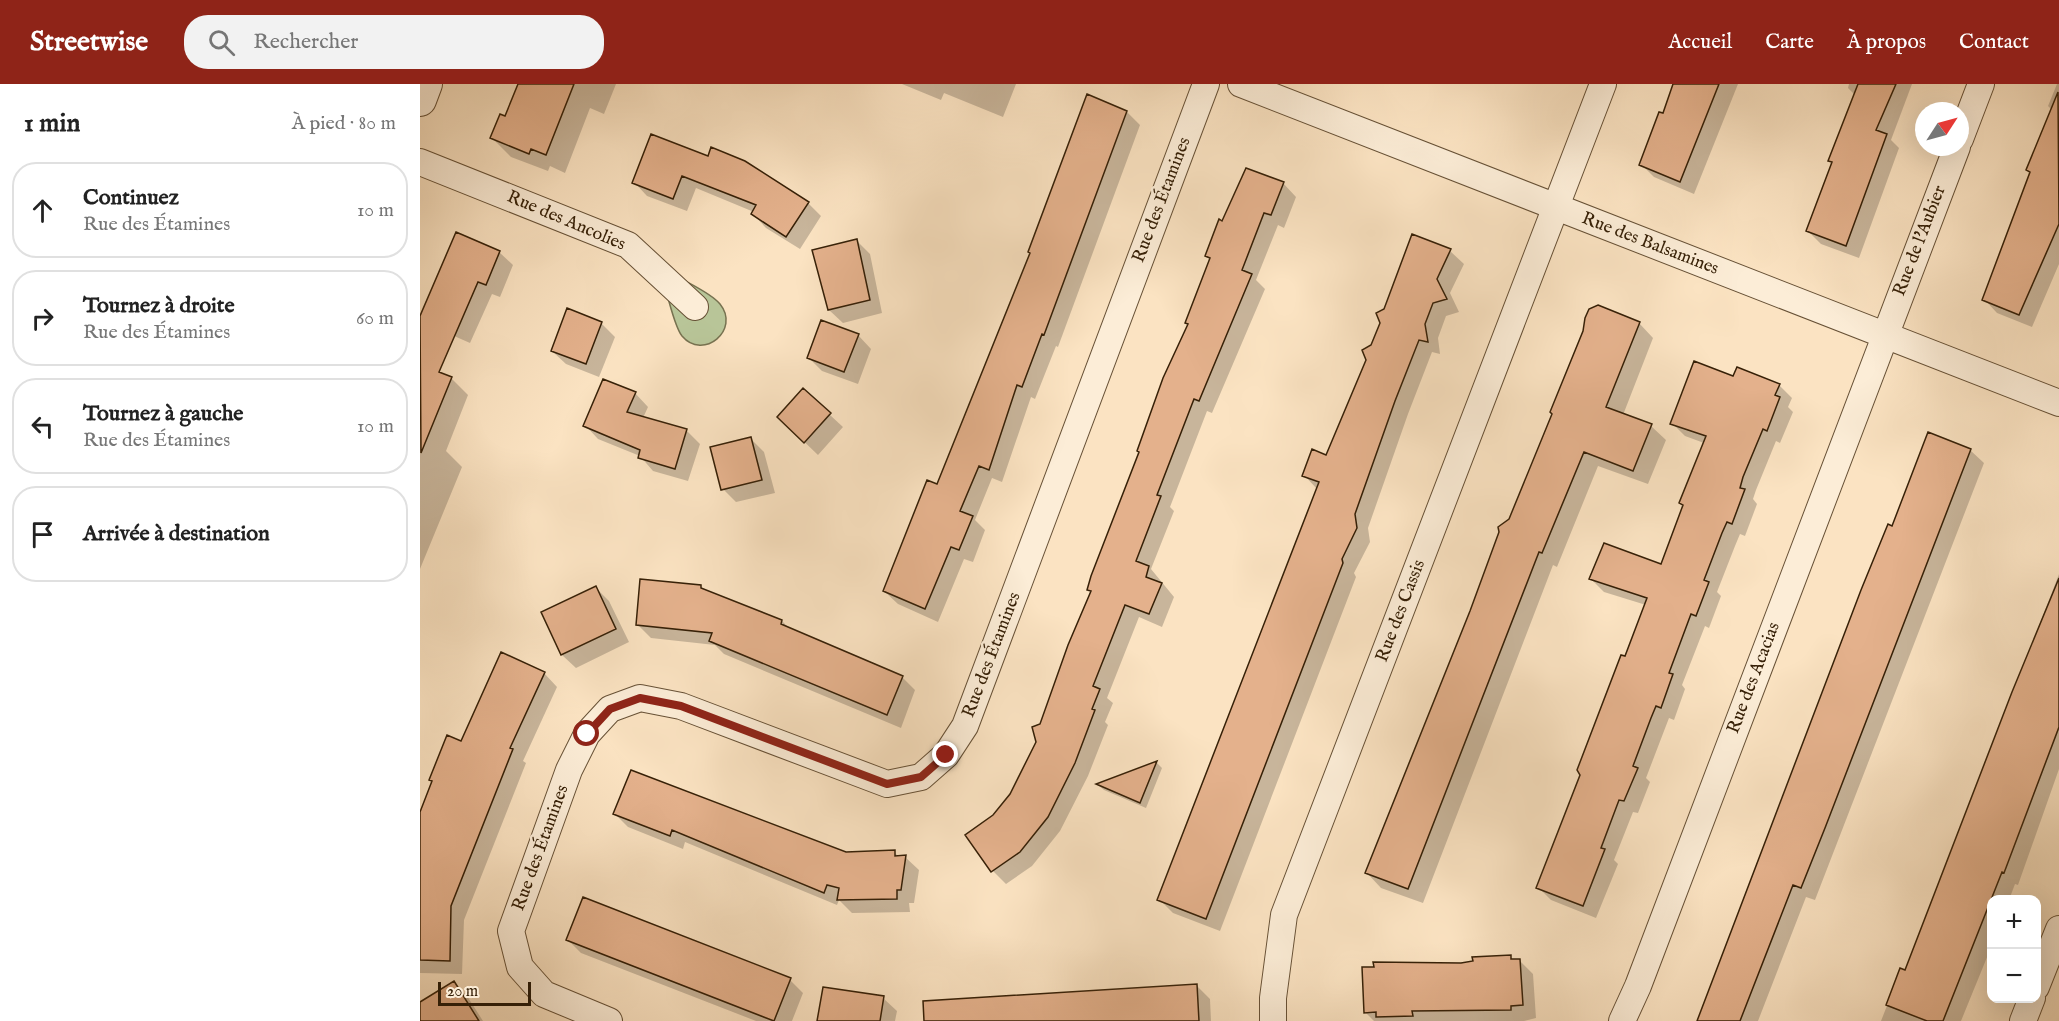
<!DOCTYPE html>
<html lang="fr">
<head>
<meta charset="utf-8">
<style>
	:root { --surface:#fff; --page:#f2f2f2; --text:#222; --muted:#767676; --line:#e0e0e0; --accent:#8f2418 }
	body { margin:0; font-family:"IM FELL English",serif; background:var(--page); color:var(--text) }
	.controls { position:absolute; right:18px; bottom:18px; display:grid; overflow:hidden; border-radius:12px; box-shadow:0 6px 24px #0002 }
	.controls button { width:54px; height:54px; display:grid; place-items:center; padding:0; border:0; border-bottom:2px solid var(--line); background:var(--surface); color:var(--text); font:30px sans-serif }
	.compass { position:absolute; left:1495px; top:18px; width:54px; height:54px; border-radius:50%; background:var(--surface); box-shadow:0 6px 24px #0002; rotate:54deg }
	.scale { position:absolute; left:18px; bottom:15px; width:93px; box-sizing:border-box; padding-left:6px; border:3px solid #362007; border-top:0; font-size:16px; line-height:21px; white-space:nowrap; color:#362007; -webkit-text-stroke:4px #fcedd7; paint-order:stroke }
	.stop { position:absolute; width:18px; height:18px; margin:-14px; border:4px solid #8f2418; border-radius:50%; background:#fff }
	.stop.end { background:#8f2418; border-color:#fff; box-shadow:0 2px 6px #0008 }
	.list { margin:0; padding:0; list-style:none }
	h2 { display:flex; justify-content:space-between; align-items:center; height:78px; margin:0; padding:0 24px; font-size:26px }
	h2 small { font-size:20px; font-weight:400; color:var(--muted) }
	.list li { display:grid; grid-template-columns:39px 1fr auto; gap:18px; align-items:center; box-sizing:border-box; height:96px; margin:0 12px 12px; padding:0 12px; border:2px solid var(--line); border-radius:24px }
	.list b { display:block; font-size:22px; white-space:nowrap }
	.list p { margin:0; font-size:20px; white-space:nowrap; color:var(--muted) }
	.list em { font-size:20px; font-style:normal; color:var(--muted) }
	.icon { flex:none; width:33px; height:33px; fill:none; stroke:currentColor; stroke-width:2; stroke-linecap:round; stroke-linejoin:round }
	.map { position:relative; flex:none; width:1639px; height:937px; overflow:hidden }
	header { display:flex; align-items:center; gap:36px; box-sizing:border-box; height:84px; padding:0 30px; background:var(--accent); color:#fff }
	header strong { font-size:28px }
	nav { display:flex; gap:33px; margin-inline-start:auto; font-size:21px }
	.search { width:420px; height:54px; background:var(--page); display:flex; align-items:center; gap:15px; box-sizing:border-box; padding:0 21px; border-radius:24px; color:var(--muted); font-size:22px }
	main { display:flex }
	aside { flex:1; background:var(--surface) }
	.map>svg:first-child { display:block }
</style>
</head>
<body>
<header>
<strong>Streetwise</strong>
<div class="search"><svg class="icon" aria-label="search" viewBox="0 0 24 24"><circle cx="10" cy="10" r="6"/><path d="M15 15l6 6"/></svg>Rechercher</div>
<nav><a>Accueil</a><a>Carte</a><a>À propos</a><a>Contact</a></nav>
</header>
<main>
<aside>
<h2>1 min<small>À pied · 80 m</small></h2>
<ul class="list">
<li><svg class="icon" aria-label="ahead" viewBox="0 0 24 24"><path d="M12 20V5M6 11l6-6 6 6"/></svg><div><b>Continuez</b><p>Rue des Étamines</p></div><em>10 m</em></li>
<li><svg class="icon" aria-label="right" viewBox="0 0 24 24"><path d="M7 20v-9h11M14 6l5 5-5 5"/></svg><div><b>Tournez à droite</b><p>Rue des Étamines</p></div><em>60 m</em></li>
<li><svg class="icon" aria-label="left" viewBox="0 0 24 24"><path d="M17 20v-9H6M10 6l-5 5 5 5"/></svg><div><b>Tournez à gauche</b><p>Rue des Étamines</p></div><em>10 m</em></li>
<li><svg class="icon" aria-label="arrive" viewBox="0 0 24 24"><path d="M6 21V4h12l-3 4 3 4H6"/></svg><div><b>Arrivée à destination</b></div></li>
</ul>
</aside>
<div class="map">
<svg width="1639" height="937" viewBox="0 0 1639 937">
	<rect width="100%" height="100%" fill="#fbe3c2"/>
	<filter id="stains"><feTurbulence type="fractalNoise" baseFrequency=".00333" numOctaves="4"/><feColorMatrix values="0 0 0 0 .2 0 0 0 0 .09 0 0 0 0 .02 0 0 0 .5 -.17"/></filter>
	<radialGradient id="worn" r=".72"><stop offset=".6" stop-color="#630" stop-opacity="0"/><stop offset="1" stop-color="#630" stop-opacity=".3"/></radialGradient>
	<path fill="#b8c598" stroke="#777250" stroke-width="1.5" d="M253 190C267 199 290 208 300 220 321 246 283 277 262 252 254 242 247 209 243 195Z"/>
	<path fill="#0003" d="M120 0H196L184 30 170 24 145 89 130 82 128 87 91 73 72 54 86 34Z
		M482 0H596L583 33 524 9 521 16Z
		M1255 0H1318L1274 110 1234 93 1221 80Z
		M1429 0H1492L1471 56 1479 64 1439 174 1401 160 1388 147 1413 80 1410 76 1435 11 1428 4Z
		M1637 0H1639V180L1612 243 1577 229 1564 215 1611 89 1608 86 1632 26 1628 22Z
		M707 28 720 41 638 263 636 262 615 315 611 313 582 398 572 394 555 436 565 446 553 478 544 475 518 538 478 520 464 507 518 402 611 170Z
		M232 52 388 119 401 132 380 165 346 144 333 130 334 128 276 104 267 127 227 112 214 98Z
		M863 99 876 113 864 144 858 141 836 196 845 205 792 329 787 327 750 423 754 427 731 485 754 513 742 543 719 533 687 614 693 619 685 638 688 641 668 692 640 747 612 782 586 800 573 787 574 732 592 710 618 658 621 641 769 241 791 176 787 172 803 139Z
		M993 152 1030 167 1044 180 1030 209 1039 228 1026 232 1018 254 1020 270 1012 268 988 330 948 444 950 458 934 489 936 493 800 847 753 829 739 815 897 405 884 391 907 373 953 263Z
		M436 156 450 170 462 229 423 239 409 226Z
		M79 168 93 181 80 213 72 210 50 259 16 244Z
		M181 239 195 253 179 293 146 280 132 267Z
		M1219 239 1233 254 1203 331 1231 342 1246 356 1228 400 1178 382 1137 483 1133 481 1003 819 961 804 947 789 1165 247Z
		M438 251 451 265 438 300 402 287 389 274Z
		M0 282 31 294 48 311 26 367 42 383 0 485Z
		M1314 294 1359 301 1372 314 1368 323 1373 328 1360 359 1356 357 1336 406 1333 415 1337 420 1325 452 1320 450 1315 462 1297 508 1301 512 1289 544 1285 542 1262 601 1265 605 1254 636 1249 634 1244 647 1226 694 1230 698 1218 729 1213 728 1194 776 1198 780 1176 834 1131 816 1118 803 1226 521 1184 508 1171 495 1242 482 1264 422 1261 419 1284 359 1265 352 1252 339Z
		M383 306 423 343 398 371 372 346Z
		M215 309 228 323 223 334 266 346 280 360 268 397 233 387 220 372 178 355 165 341Z
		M331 355 344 368 355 409 316 418 303 405Z
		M1550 366 1564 379 1395 816 1386 813 1338 937H1278L1473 444Z
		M1639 490V685L1598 801 1595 800 1589 816H1572V861L1541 937H1461L1481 886 1486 888Z
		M280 502 285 507 362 537 370 545 482 593 495 606 481 644 304 570 295 561 231 554 218 541Z
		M176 504 189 517 209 558 156 584 142 571 123 529Z
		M124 589 137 603 103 677 106 679 44 836 42 890 0 889V732L42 659Z
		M736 678 742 684 726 724 684 706 678 701Z
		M195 730 426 769 474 768 479 773H485L499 786 494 819H489L490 828 432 829 419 816 417 821 265 758 263 765 208 743Z
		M148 856 370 896 383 909 372 937H336L161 869Z
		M1090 873 1094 877 1099 876 1113 890 1116 934 1104 937H954L945 928 1041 880Z
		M33 898 47 912 63 937H5L0 929V920Z
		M776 901 790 915 791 937H510Z
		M463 914 477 927 475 937H399Z"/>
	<path fill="#e4b18c" stroke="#362007" stroke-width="1.5" d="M98 0H154L126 71 111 65 109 70 70 54 80 30 85 32Z
		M1253 0H1299L1260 98 1219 81 1239 28 1243 29Z
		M1438 0H1476L1456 46 1467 50 1426 162 1386 147 1412 78 1408 77Z
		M1638 8 1639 140 1599 231 1562 216 1610 88 1606 86Z
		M667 10 707 27 624 251 622 250 602 303 597 301 569 386 559 382 540 427 553 432 539 466 531 463 505 525 463 507 507 396 517 400 610 169 608 168Z
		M231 50 288 72 291 63 325 77 389 118 366 153 331 130 336 121 262 92 253 115 212 99Z
		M826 84 864 98 851 131 844 129 822 186 832 190 779 317 774 315 737 411 741 412 716 477 729 482 726 493 742 499 729 530 705 521 673 602 680 605 672 625 675 626 655 679 628 733 600 768 571 788 545 751 573 731 590 710 616 658 612 643 620 640 648 561 671 507 667 506 671 492 719 368 717 367 743 294 768 240 765 239 790 174 785 172 799 135 802 137Z
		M36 148 80 167 66 201 58 198 19 288 32 293 1 369 0 232Z
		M992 150 1031 165 1017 195 1027 215 1013 219 1005 240 1008 258 999 256 975 317 935 430 937 444 922 475 923 479 786 835 737 816 899 398 882 392 892 365 906 371 946 276 942 266 951 261 960 239 956 229 964 225Z
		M437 155 450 216 408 226 392 166Z
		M1178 221 1220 238 1186 323 1232 340 1213 387 1164 368 1122 469 1119 468 988 805 945 789 1050 527 1079 448 1078 443 1089 435 1132 330 1130 328 1163 247 1165 234 1169 225Z
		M147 224 182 238 166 280 131 267Z
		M401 236 439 250 424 288 387 274Z
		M1274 277 1313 292 1317 283 1360 300 1355 311 1360 313 1347 347 1343 345 1323 393 1320 404 1325 405 1312 440 1307 438 1302 449 1284 496 1289 498 1276 532 1271 530 1249 589 1253 590 1241 624 1236 622 1231 634 1213 682 1218 684 1204 717 1199 716 1181 764 1185 765 1163 822 1116 804 1160 691 1157 686 1201 571 1205 572 1227 514 1169 495 1184 459 1241 480 1263 421 1259 419 1286 352 1250 340Z
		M183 295 216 308 207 328 267 345 255 385 218 374 220 366 163 342Z
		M383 304 411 329 384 359 357 333Z
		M1508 348 1551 365 1405 744 1381 804 1373 801 1320 937H1277L1441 506 1468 440 1472 442Z
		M331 353 342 396 301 406 290 363Z
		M1639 494V643L1584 789 1582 788 1523 937H1507L1466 921 1480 884 1485 886 1592 608Z
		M220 495 281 501V504L362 536 361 540 483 592 467 631 289 557 292 549 216 541Z
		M176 502 196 545 141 571 121 528Z
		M81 568 125 588 90 664 93 665 31 822 30 877 0 876V728L12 697 9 696 27 651 41 657Z
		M737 677 720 719 676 700Z
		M211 686 426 768 475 766V772L486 771 481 806H477V815L417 816 419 804 407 801 404 809 252 746 250 752 193 730Z
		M163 813 371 894 354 937 146 856Z
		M1091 871V875H1100L1103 921 1091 922V926L992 927 993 932 956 933V928L944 929 942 883H954L953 878 1041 879 1053 877 1052 873Z
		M34 897 59 937H0V918Z
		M777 900 779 937H504L503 917Z
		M403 903 464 912 460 937H397Z"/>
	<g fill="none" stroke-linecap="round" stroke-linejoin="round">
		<g stroke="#675136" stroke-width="28">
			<path id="minor" d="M821 0 1639 319
				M1540 55 1561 0
				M0 78 208 161 275 223
				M1616 903 1639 845
				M189 937 124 910 100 883 91 847 149 686 167 650 190 625 220 614 261 622 467 700 501 693 526 671 545 642 786 0
				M853 937V914L864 831 1183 0
				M1202 937 1218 902 1537 63
				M1603 937 1612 914"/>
		</g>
		<g stroke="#675136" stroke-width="34">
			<path id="tertiary" d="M0 16 6 0"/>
		</g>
		<use href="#minor" stroke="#fcedd7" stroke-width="26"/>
		<use href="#tertiary" stroke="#fcedd7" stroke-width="32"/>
	</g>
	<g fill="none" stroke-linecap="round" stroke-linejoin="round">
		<path stroke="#8f2418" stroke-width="8" d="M167 650 190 625 220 614 261 622 467 700 501 693 526 671"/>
	</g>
	<g text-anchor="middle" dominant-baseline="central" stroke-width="5" stroke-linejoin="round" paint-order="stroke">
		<g font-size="18" fill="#362007" stroke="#fcedd7">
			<text transform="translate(742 116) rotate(-69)">Rue des Étamines</text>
			<text transform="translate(146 137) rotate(23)">Rue des Ancolies</text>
			<text transform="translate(1500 157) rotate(-69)">Rue de l'Aubier</text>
			<text transform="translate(1230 160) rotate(21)">Rue des Balsamines</text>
			<text transform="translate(981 527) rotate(-69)">Rue des Cassis</text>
			<text transform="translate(572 571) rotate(-69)">Rue des Étamines</text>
			<text transform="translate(1334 594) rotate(-69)">Rue des Acacias</text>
			<text transform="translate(121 764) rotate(-70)">Rue des Étamines</text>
		</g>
	</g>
	<rect width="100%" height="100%" filter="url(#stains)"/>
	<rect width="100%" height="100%" fill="url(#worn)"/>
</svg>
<div class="controls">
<button>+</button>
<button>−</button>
</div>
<svg class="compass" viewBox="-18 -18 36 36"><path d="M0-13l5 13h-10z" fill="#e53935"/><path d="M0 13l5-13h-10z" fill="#767676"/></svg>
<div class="scale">20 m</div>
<div class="stop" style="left:167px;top:650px"></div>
<div class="stop end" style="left:526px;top:671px"></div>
</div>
</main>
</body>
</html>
